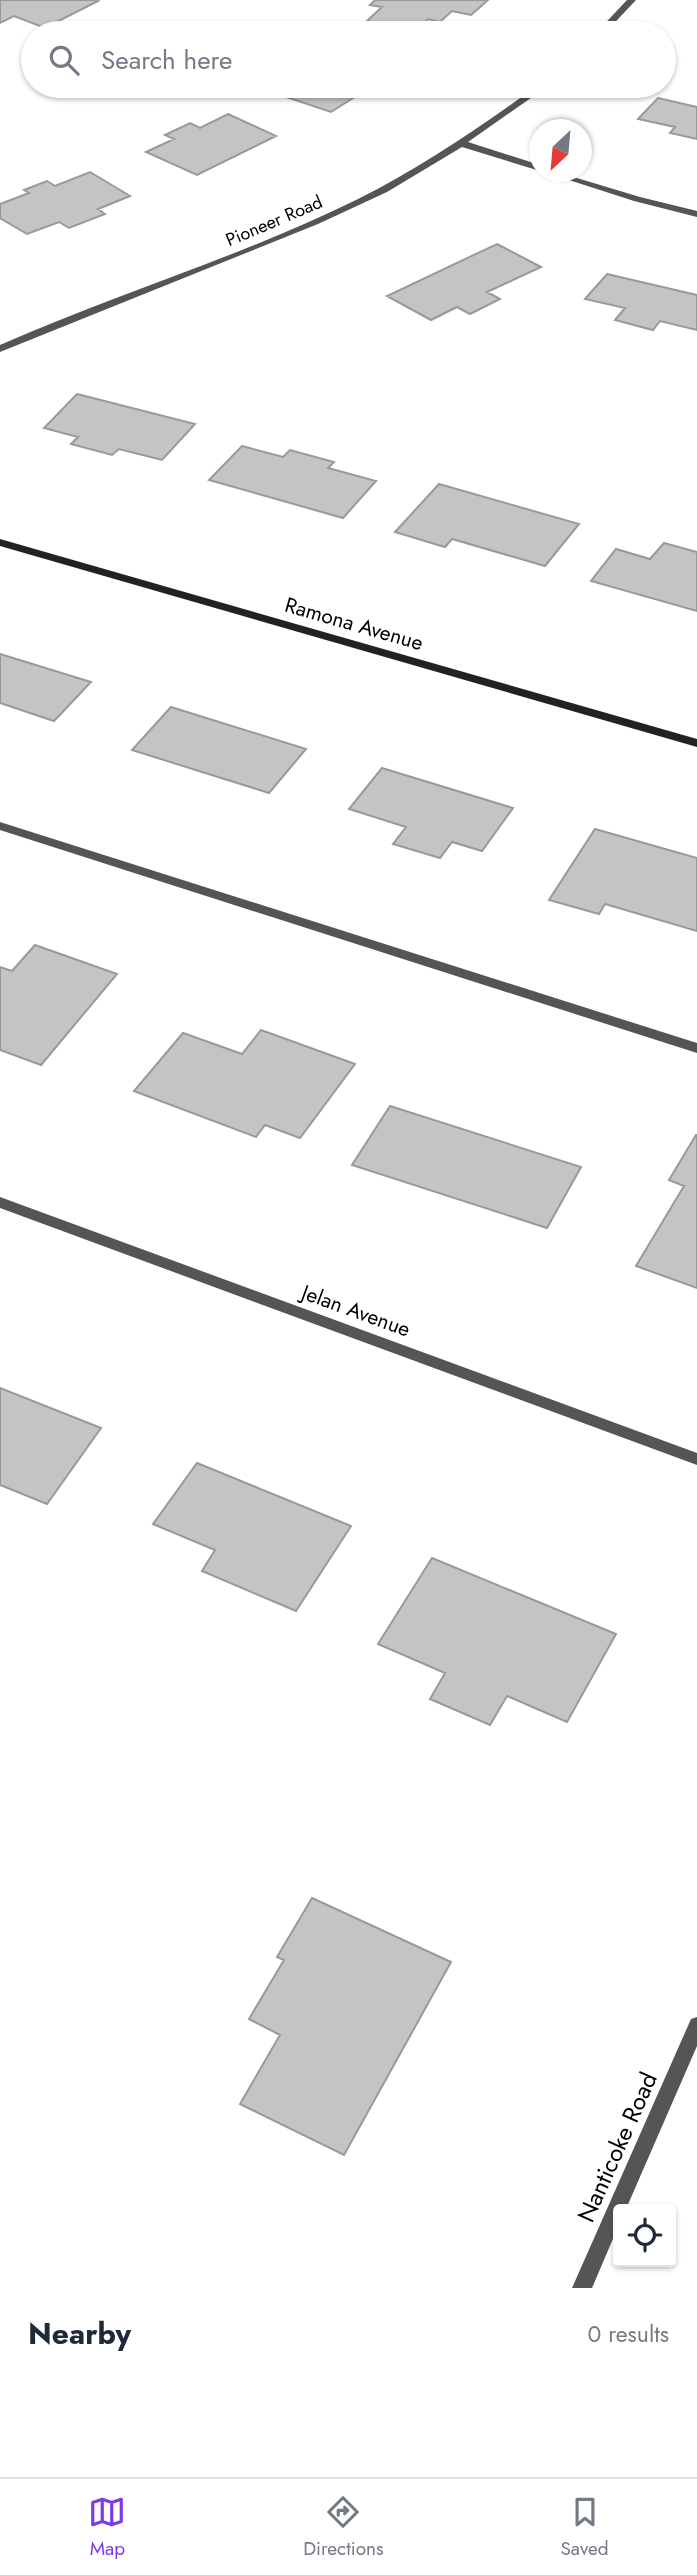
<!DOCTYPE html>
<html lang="en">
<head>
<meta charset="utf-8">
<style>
	:root { --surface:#fff; --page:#f2f2f3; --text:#1f2937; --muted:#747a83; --line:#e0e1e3; --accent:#7c3aed }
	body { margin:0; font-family:Jost,sans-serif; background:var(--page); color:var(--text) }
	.controls { position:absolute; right:21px; bottom:21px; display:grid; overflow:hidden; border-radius:7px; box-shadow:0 2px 5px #0004 }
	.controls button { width:63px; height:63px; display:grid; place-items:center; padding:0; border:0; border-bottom:2px solid var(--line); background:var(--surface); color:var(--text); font:35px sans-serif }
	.compass { position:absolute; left:529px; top:119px; width:63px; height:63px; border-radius:50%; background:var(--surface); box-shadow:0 2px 5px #0004; rotate:206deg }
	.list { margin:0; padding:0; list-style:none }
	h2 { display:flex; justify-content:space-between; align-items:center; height:91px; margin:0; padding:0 28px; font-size:30px }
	h2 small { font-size:23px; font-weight:400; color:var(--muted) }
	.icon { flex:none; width:38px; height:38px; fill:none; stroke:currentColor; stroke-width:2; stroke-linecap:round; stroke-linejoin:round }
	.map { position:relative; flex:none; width:697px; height:2288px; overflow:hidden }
	.search { position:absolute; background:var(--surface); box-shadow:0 2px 5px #0004; left:21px; right:21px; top:21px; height:77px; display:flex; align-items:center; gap:18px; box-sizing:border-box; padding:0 24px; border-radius:38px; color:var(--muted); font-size:26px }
	.sheet { height:189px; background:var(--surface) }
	nav { display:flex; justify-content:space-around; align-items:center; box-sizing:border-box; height:98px; border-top:2px solid var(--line); background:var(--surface); font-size:19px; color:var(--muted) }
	nav a { display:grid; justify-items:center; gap:4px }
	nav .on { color:var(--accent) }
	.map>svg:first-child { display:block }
</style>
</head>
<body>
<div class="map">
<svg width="697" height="2288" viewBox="0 0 697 2288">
	<rect width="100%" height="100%" fill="#fff"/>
	<path fill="#c4c4c4" stroke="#999" stroke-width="2" d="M0 0H94L98 1 45 28 14 16 0 23Z
		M375 0H488L471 15 452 11 440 22 428 19 415 31 367 21 382 7 370 5Z
		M290 86H372L331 112 277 94Z
		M658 98 697 107V139L670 133 675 127 638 119Z
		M228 114 276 136 197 175 146 152 174 139 165 135 190 123 200 128Z
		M90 172 130 196 98 209 105 214 69 228 59 222 27 234 0 218V204L29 193 24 190 47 181 55 186Z
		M497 244 541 267 487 292 500 299 470 314 457 307 431 320 387 296Z
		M607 274 697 295V330L660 321 653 330 615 320 625 308 585 299Z
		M77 394 195 424 162 460 119 449 112 455 71 444 78 437 44 428Z
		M242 446 283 457 290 450 334 462 328 468 376 481 343 518 209 480Z
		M439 484 579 524 545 566 452 539 445 547 395 532Z
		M664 543 697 552V611L591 581 616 549 650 559Z
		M0 654 91 682 54 721 0 703Z
		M171 707 306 749 269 793 132 750Z
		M382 768 513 808 482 851 452 842 440 858 393 844 406 827 349 809Z
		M595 829 697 858V931L605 904 599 914 549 900Z
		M35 945 117 974 41 1065 0 1050V967L12 971Z
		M261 1030 355 1064 300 1138 265 1125 256 1137 134 1091 183 1033 242 1054Z
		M390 1106 581 1167 547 1228 352 1165Z
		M696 1135H697V1288L636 1266 684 1186 669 1180Z
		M0 1388 101 1428 47 1504 0 1485Z
		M197 1463 351 1526 296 1611 202 1571 215 1550 153 1524Z
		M432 1558 616 1634 567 1722 507 1696 490 1725 430 1699 445 1673 378 1644Z
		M312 1898 451 1962 344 2155 240 2104 280 2035 249 2019 284 1960 277 1957Z"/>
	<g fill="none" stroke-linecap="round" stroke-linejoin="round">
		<path fill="#555" fill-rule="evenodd" d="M0 822 697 1043V1053L0 830Z"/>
		<path fill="#555" fill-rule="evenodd" d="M627 0H636L605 33H596Z
			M537 86H548L468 142 540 165V171L462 147 387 192 318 224 0 352V345C118 293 243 256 358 199 422 167 480 127 537 86Z
			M544 172H557L640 197 697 211V217L634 201Z
			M0 1197 697 1453V1465L0 1208Z
			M697 2017V2046L626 2209H618V2227L592 2288H572L691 2019Z"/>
		<path fill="#222" fill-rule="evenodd" d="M0 539 697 739V747L0 546Z"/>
	</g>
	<g text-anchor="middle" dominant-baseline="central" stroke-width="7" stroke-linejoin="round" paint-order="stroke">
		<g font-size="18" fill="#000" stroke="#fff">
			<text transform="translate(274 221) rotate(-23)">Pioneer Road</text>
		</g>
		<g font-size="21" fill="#000" stroke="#fff">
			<text transform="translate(354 624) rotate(16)">Ramona Avenue</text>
			<text transform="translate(356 1311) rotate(20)">Jelan Avenue</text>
		</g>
		<g font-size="24" fill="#000" stroke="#fff">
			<text transform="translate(617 2147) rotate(-66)">Nanticoke Road</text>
		</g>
	</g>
</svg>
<div class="controls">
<button><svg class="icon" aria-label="locate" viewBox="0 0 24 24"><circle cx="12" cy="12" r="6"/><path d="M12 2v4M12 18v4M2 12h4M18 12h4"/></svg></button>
</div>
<svg class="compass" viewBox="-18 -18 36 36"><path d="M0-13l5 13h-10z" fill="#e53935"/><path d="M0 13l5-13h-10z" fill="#747a83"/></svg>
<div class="search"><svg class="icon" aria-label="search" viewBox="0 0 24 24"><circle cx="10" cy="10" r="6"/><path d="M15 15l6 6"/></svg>Search here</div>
</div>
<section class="sheet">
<h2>Nearby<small>0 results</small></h2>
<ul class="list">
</ul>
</section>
<nav>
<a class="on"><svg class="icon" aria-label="map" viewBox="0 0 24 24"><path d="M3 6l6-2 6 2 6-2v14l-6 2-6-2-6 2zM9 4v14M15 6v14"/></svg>Map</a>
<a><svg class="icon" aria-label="directions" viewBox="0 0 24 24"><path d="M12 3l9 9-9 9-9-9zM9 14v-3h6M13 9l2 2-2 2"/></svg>Directions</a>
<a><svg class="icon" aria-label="saved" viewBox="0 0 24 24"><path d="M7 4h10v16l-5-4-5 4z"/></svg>Saved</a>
</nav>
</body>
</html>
